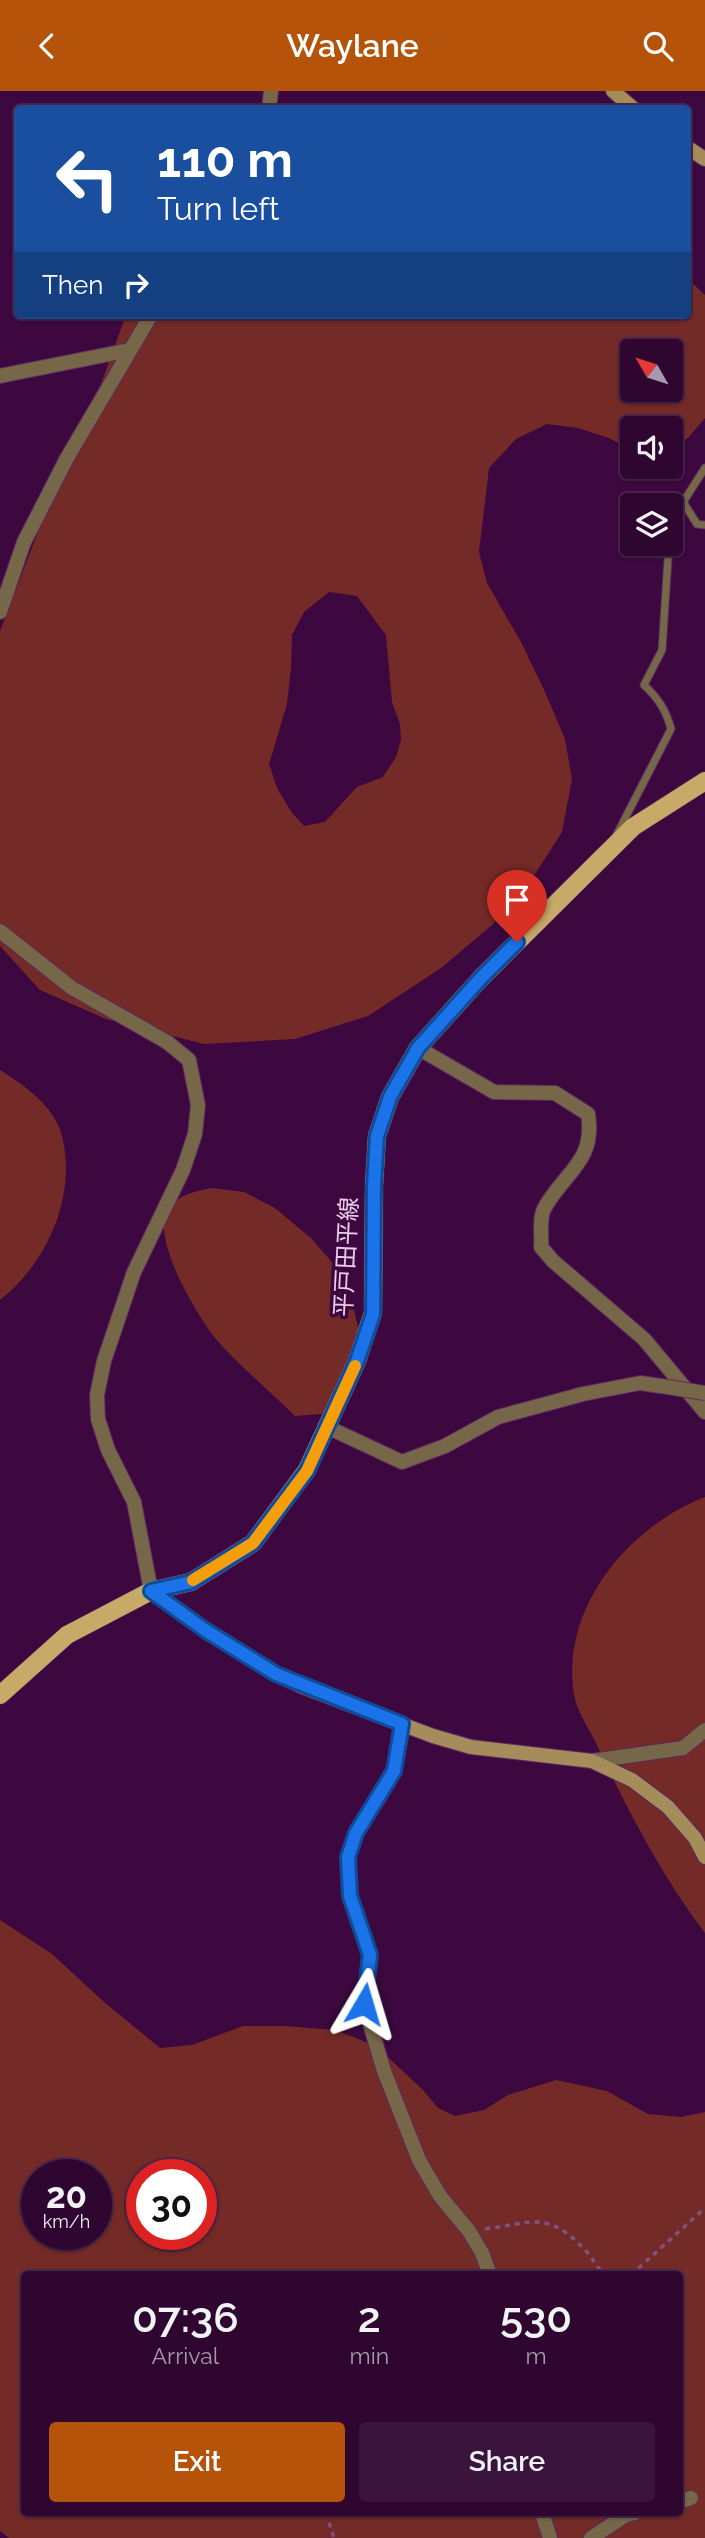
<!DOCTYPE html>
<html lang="en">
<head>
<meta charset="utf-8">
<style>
	body { margin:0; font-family:Raleway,"Noto Sans JP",sans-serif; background:#3a143c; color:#f1f3f6; height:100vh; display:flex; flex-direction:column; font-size:26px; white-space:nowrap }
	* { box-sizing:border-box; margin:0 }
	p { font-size:23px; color:#a799ab }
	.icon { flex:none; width:38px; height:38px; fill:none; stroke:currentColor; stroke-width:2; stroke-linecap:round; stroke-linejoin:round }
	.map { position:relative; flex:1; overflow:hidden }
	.details { position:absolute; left:21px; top:2180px; width:662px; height:245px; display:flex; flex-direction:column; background:#2e0630; border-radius:7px; box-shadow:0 2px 5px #0004,0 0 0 2px #49274c }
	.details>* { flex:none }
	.hud { position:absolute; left:14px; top:14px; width:677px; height:214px; border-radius:7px; box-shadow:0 2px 5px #0004,0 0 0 2px #49274c; background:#1a4fa0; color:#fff; overflow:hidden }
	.needle { width:46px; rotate:309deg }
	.fabs { position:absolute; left:620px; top:248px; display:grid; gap:14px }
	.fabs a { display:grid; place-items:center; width:63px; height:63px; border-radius:7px; background:#2e0630; box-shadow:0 2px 5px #0004,0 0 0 2px #49274c; font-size:35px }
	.speed { position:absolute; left:21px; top:2068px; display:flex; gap:14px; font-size:35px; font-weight:700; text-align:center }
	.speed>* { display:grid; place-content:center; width:91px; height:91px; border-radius:50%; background:#2e0630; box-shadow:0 2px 5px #0004,0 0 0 2px #49274c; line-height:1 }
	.speed small { font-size:18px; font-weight:400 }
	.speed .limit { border:10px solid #d22; background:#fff; color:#111 }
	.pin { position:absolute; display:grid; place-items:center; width:60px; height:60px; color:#fff; margin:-72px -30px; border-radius:50% 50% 50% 0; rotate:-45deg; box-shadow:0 0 7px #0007 }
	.pin .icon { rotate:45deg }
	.me { position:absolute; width:77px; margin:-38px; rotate:7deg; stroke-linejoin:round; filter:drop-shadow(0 0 5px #0008) }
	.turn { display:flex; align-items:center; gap:24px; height:147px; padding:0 28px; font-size:32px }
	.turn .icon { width:91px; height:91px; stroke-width:2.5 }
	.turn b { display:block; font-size:49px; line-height:60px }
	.then { display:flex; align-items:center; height:66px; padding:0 28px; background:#0003; gap:14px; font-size:26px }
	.eta { display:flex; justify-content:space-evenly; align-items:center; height:119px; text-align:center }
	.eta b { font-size:42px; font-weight:600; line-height:49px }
	.primary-button { display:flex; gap:14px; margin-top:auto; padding:14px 28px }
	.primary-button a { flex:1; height:80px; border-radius:7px; background:#b45309; color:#fff; font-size:28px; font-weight:600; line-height:80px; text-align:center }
	.primary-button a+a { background:#3a143c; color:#f1f3f6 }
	header { display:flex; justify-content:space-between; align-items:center; height:91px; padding:0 28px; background:#b45309; color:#fff; font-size:32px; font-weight:600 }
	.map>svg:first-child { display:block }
	.green { fill:#742a27; fill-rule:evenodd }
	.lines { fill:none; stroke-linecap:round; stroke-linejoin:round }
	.lane-casing { stroke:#5c2b5f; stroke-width:9 }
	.street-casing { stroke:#5c2b5f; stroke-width:16 }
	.secondary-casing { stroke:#5c2b5f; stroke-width:16 }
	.primary-casing { stroke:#5c2b5f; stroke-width:19 }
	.path { stroke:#7f5281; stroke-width:3.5; stroke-dasharray:5 5; stroke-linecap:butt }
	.lane { stroke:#766749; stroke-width:7 }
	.street { stroke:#766749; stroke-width:14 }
	.secondary { stroke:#a48d5b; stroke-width:14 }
	.primary { stroke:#c8aa68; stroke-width:18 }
	.street-bridge-casing { stroke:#5c2b5f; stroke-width:16; stroke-linecap:butt }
	.street-bridge { stroke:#766749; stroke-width:14 }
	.route-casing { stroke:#114b97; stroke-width:18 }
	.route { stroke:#1a73e8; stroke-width:12 }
	.slow { stroke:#f59e0b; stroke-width:12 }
	.labels { text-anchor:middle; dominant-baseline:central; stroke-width:7; stroke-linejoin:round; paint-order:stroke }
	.street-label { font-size:24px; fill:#ebcceb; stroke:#3d0840 }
</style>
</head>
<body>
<header><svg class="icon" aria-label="back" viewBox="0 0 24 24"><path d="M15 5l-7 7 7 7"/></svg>Waylane<svg class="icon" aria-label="search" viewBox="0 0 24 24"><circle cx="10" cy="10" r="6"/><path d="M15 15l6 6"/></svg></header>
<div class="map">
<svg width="705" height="2447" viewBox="0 0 705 2447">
	<rect width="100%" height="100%" fill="#3d0840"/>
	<!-- green -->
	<g class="green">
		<path d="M688,188l17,16v123l-17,20 -18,11v-20h-38v21l-23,-12 -31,-10 -31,-4 -31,15 -27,29 -10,84 8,31 34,59 24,50 20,47 7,40 -10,53 -32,50 -38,43 -51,43 -73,48 -73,23 -91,5 -98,-25 -66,-29 -40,-44v-315l56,-146 40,-87 30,-83h562zM632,261h38v38h-38zM329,501l28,4 29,39 6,67 8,22 1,16 -5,17 -13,20 -26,10 -32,35 -21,4 -12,-13 -15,-25 -8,-24 18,-60 4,-36 1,-33 12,-23z"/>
		<path d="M0,979c23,14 56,38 62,66 15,61 -15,127 -62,164z"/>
		<path d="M212,1097l32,4 31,16 37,31 24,28 18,43 9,39 -30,64 -38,3c-25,-25 -57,-51 -80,-78 -18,-23 -67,-103 -46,-131 10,-12 29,-17 43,-19z"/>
		<path d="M705,1406v436c-44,-58 -78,-124 -109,-190 -7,-14 -19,-32 -22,-48 -14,-87 54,-168 131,-198z"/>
		<path d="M0,1829l52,34 51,47 57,47 32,-3 51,-19h42l50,4 41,16 47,44 15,18 17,8 29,-6 24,-15 48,-15 51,11 41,23 33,3 24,-5v426h-696l-9,-7zM37,2084h59v60h-59zM142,2084h59v60h-59zM24,2184h655v238h-655z"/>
	</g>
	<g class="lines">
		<defs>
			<g id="lane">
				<polyline points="683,411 697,433 705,434"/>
				<polyline points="670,438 671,430 705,377"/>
				<path d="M617,743l54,-105c-5,-19 -13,-31 -27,-44l18,-35 7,-106"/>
			</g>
			<g id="street">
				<polyline points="269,18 271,0"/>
				<polyline points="0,285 130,259"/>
				<polyline points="0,521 24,451 67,367 151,224"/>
				<polyline points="0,840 72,897 167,951 189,969 198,1014 195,1043 183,1079 134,1181 104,1270 97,1304 98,1328 108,1359 134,1411 151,1500"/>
				<path d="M418,957l76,44 61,1 33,21c8,48 -25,59 -44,95 -5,10 -2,27 -3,38l12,14 91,78 61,73"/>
				<polyline points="325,1335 402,1371 445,1355 498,1326 583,1303 640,1292 668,1296"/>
				<polyline points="402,1633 394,1680 356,1742 348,1766 350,1805 370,1865 364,1913 384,1980 419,2069 440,2105 469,2140 482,2162 490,2184"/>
				<polyline points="592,1670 683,1657 705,1639"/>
				<polyline points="679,2411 691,2407"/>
				<polyline points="542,2422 550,2447"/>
				<polyline points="591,2447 626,2424 635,2422"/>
			</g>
			<g id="secondary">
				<polyline points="613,0 634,18"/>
				<polyline points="688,57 705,68"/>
				<polyline points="151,1500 205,1539 276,1583 303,1596 433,1645 471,1656 592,1670 632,1689 668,1716 695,1747 705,1766"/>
			</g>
			<polyline id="primary" points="0,1604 67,1544 151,1500 191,1491 253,1452 307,1379 357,1270 373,1222 374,1094 377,1045 390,1006 418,957 481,887 633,736 705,690"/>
		</defs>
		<!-- lane casing -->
		<use href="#lane" class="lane-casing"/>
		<!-- street casing -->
		<use href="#street" class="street-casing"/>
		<!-- secondary casing -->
		<use href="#secondary" class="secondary-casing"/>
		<!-- primary casing -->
		<use href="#primary" class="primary-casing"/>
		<!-- path -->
		<g class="path">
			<path d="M485,2138c47,-6 63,-19 100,21 8,8 12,19 21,25"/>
			<polyline points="631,2184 705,2117"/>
			<polyline points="326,2422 334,2447"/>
		</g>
		<!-- lane -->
		<use href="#lane" class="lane"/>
		<!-- street -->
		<use href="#street" class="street"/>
		<!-- secondary -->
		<use href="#secondary" class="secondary"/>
		<!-- primary -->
		<use href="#primary" class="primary"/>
		<defs>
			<polyline id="street-bridge" points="668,1296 705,1302"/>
		</defs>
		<!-- street-bridge casing -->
		<use href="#street-bridge" class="street-bridge-casing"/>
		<!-- street-bridge -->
		<use href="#street-bridge" class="street-bridge"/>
	</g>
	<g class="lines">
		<defs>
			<polyline id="route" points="364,1913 370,1864 350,1805 348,1766 356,1742 394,1680 402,1633 276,1583 205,1539 151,1500 191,1491 253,1452 307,1380 357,1270 373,1223 374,1094 377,1045 390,1006 418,957 481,887 517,851"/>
		</defs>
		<!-- route casing -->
		<use href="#route" class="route-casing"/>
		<!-- route -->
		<use href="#route" class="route"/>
		<!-- slow -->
		<polyline class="slow" points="193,1489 253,1452 307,1380 355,1275"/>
	</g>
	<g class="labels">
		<!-- street labels -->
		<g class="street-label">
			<text transform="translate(346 1166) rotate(-87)">平戸田平線</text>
		</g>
	</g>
</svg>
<div class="fabs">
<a><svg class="needle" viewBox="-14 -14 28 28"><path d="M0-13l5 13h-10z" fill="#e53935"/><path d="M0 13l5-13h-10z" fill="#a799ab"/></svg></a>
<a><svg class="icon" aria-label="sound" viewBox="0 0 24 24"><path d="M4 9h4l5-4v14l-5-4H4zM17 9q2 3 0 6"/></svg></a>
<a><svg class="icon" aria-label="layers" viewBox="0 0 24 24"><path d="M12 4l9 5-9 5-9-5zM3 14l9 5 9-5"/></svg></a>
</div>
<div class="speed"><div>20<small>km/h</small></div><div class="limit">30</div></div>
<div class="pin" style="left:517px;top:851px;background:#d93025"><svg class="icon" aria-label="arrive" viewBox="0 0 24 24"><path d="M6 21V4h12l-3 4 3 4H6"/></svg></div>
<svg class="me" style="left:364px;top:1913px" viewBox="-20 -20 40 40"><path d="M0-17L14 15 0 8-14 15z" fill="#1a73e8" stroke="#fff" stroke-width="4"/></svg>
<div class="hud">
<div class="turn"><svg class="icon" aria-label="left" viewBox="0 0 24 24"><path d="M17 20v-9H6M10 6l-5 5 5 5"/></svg><div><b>110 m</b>Turn left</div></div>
<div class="then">Then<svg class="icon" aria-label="right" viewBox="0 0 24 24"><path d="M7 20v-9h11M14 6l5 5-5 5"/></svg></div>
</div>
<section class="details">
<div class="eta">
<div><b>07:36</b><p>Arrival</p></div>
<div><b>2</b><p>min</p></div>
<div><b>530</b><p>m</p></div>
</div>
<div class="primary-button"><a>Exit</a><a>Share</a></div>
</section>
</div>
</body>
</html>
